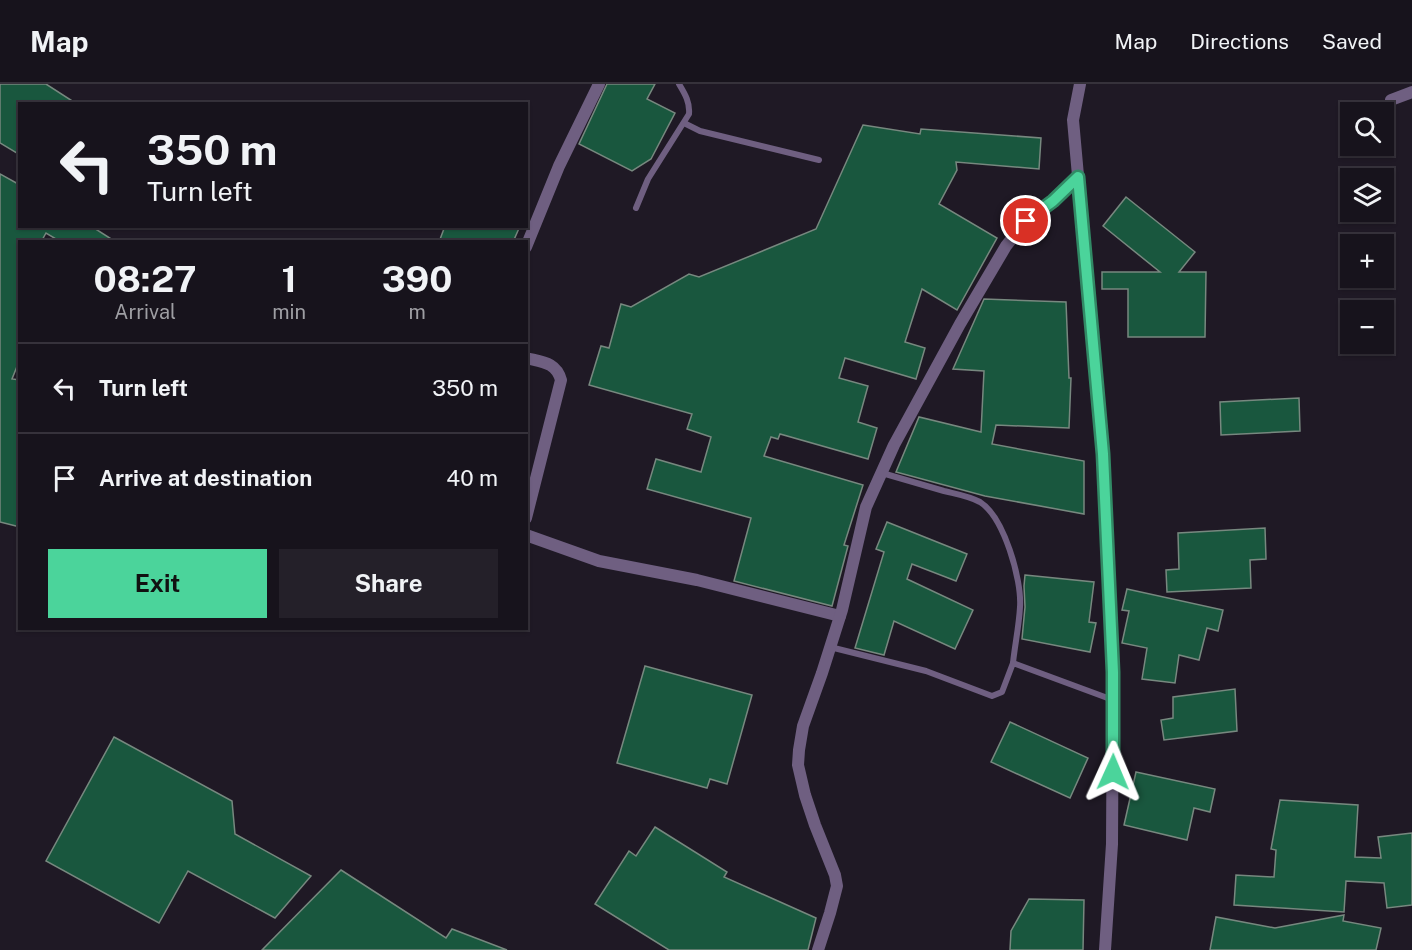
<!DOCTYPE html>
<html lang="en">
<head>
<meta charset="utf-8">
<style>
	body { margin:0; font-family:"Public Sans",sans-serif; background:#242029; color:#f1f3f6; height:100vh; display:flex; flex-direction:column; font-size:22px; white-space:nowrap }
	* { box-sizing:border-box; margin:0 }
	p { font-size:20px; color:#9e9ea3 }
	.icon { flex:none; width:33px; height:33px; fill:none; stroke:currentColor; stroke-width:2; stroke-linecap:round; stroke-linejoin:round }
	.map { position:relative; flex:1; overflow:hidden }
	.sheet { position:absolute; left:18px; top:156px; width:510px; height:390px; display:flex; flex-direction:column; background:#17131c; border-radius:0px; box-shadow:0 2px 4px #0004,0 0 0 2px #36323b }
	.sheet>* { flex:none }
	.guide { position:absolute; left:18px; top:18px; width:510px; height:126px; border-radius:0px; box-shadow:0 2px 4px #0004,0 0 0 2px #36323b; background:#17131c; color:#f1f3f6; overflow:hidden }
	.controls { position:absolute; left:1340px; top:18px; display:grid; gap:12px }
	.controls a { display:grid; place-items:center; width:54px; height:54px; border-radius:0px; background:#17131c; box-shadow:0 2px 4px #0004,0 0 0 2px #36323b; font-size:30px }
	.pin { position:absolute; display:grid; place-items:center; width:51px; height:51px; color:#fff; margin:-26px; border:3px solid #fff; border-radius:50%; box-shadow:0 2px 6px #0007 }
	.me { position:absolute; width:66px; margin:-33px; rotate:1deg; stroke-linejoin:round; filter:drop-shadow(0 0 4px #0008) }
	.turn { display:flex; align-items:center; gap:21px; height:126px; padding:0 30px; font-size:27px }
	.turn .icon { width:78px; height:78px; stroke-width:2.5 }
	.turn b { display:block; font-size:42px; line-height:51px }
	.eta { display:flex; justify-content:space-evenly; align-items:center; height:102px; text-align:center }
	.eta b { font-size:36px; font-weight:700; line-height:42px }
	.button { display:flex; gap:12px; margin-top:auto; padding:12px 30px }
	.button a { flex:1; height:69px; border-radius:0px; background:#4bd49b; color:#111; font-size:24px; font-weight:700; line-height:69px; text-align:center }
	.button a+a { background:#242029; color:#f1f3f6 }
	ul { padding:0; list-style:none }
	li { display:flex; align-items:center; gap:18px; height:90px; padding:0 30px; border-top:2px solid #36323b }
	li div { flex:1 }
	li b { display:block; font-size:22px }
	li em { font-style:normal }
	header { display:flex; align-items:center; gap:36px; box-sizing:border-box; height:84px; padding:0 30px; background:#17131c; border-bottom:2px solid #36323b }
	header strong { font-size:28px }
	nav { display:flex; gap:33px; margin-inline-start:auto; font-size:21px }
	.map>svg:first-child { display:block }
	.building { fill:#19573e; stroke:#77887f; stroke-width:1.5 }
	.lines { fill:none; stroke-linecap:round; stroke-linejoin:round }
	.service { stroke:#6f5f81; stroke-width:6 }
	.minor { stroke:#6f5f81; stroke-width:12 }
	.route-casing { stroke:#318a65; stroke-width:15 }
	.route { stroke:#4bd49b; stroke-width:10 }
</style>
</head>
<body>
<header>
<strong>Map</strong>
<nav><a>Map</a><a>Directions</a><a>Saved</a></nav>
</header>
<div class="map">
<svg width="1412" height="866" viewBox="0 0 1412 866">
	<rect width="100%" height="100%" fill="#1f1925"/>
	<!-- building -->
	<g class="building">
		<polygon points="0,0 46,0 77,20 20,20 20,71 0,59"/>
		<polygon points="607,0 655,0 647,15 675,29 651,75 632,87 579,60"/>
		<polygon points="863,41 920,50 921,45 1041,54 1039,85 956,78 957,86 939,120 997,154 957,226 922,205 905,258 925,264 916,295 845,274 839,294 868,302 858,338 877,344 868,375 780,350 778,355 771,353 764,372 863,401 844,461 848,462 832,522 734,497 751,434 647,405 656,375 701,388 711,353 687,345 692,330 589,301 601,262 609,264 621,220 631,223 689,190 699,193 816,145"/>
		<polygon points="0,90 20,101 20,142 91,142 116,158 61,158 46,149 41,158 20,158 20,275 12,295 20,296 20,443 0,438"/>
		<polygon points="1126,113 1195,168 1179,188 1206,188 1205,253 1128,253 1128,205 1102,205 1102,188 1160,188 1103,142"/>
		<polygon points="445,142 520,142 513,158 439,158"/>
		<polygon points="984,215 1066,218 1069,294 1071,294 1069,344 996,341 992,360 1084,377 1084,430 985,412 896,388 919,333 981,348 984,287 953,285"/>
		<polygon points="1299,314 1300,347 1221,351 1220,318"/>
		<polygon points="887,438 967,470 956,497 912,480 907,495 973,526 955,565 894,537 884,571 855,564 884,468 876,465"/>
		<polygon points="1265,444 1266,475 1250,476 1251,504 1167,508 1166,486 1179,485 1178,449"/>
		<polygon points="1025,491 1094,498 1089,538 1096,539 1090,568 1022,555 1025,523 1024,502"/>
		<polygon points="1127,505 1223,526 1218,547 1207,544 1199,576 1179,571 1175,599 1142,595 1147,564 1122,559 1129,527 1122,526"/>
		<polygon points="645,582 752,611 727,700 710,695 707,704 617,679"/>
		<polygon points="1235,605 1237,647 1164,656 1161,636 1173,634 1173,613"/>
		<polygon points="1010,638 1088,674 1070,714 991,678"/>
		<polygon points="114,653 232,717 235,750 311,792 275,834 188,787 159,839 46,777"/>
		<polygon points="1136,688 1215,705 1210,728 1194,724 1187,756 1124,741"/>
		<polygon points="1280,716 1358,721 1355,773 1381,774 1378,753 1412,749 1412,821 1387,824 1384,799 1346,797 1344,828 1234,821 1236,791 1274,793 1276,766 1271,765"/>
		<polygon points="655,743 727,788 724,793 816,834 808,866 669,866 595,820 629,767 636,772"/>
		<polygon points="341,786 446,854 452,845 507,866 262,866"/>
		<polygon points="1029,815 1084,816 1083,866 1010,866 1011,847"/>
		<polygon points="1344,831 1343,837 1381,844 1376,866 1210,866 1216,833 1275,844"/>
	</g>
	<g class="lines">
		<!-- service -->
		<g class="service">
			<polyline points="684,39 700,47 819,76"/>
			<path d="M636,124l12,-29 41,-65c1,-12 -4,-20 -10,-30"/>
			<path d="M882,389c21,6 42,12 62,18 12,3 25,5 36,11 24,15 42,78 40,105 -1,19 -5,37 -7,56"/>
			<polyline points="830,563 926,587 992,612 1002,608 1013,579 1113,616"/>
		</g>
		<!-- minor -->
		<g class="minor">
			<polyline points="1080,0 1073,36 1103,370 1113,588 1112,760 1105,866"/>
			<polyline points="1391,16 1412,8"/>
			<polyline points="526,163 559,82 599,0"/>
			<path d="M526,274c16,4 30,4 35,22l-35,138"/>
			<polyline points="526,451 599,477 697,496 840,532"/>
			<polyline points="818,866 830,829 837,802 835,791 815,741 805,711 798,681 799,666 803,642 822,589 842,526 866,423 894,361 960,240 1006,162 1026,137 1053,117 1078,93"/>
		</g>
	</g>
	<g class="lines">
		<defs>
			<polyline id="route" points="1026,137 1053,117 1078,93 1103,370 1113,588 1113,688"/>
		</defs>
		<!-- route casing -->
		<use href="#route" class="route-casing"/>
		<!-- route -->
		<use href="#route" class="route"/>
	</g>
</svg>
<div class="controls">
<a><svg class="icon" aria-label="search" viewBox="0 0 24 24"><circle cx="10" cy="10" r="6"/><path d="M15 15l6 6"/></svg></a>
<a><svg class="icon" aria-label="layers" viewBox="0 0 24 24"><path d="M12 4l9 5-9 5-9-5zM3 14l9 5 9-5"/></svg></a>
<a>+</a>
<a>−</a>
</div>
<div class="pin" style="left:1026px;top:137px;background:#d93025"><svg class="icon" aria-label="arrive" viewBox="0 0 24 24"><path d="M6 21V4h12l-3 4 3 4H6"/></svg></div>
<svg class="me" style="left:1113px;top:688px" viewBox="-20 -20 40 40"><path d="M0-17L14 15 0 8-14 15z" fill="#4bd49b" stroke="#fff" stroke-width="4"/></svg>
<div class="guide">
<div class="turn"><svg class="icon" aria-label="left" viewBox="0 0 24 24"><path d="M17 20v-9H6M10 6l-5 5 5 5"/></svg><div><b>350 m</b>Turn left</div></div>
</div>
<section class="sheet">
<div class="eta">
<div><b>08:27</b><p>Arrival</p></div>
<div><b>1</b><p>min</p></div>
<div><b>390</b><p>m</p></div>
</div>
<ul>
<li><svg class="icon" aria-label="left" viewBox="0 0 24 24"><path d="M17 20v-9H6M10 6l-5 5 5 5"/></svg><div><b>Turn left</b></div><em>350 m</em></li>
<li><svg class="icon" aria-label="arrive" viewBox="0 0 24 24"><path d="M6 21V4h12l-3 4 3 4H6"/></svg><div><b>Arrive at destination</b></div><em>40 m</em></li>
</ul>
<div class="button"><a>Exit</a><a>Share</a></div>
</section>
</div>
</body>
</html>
